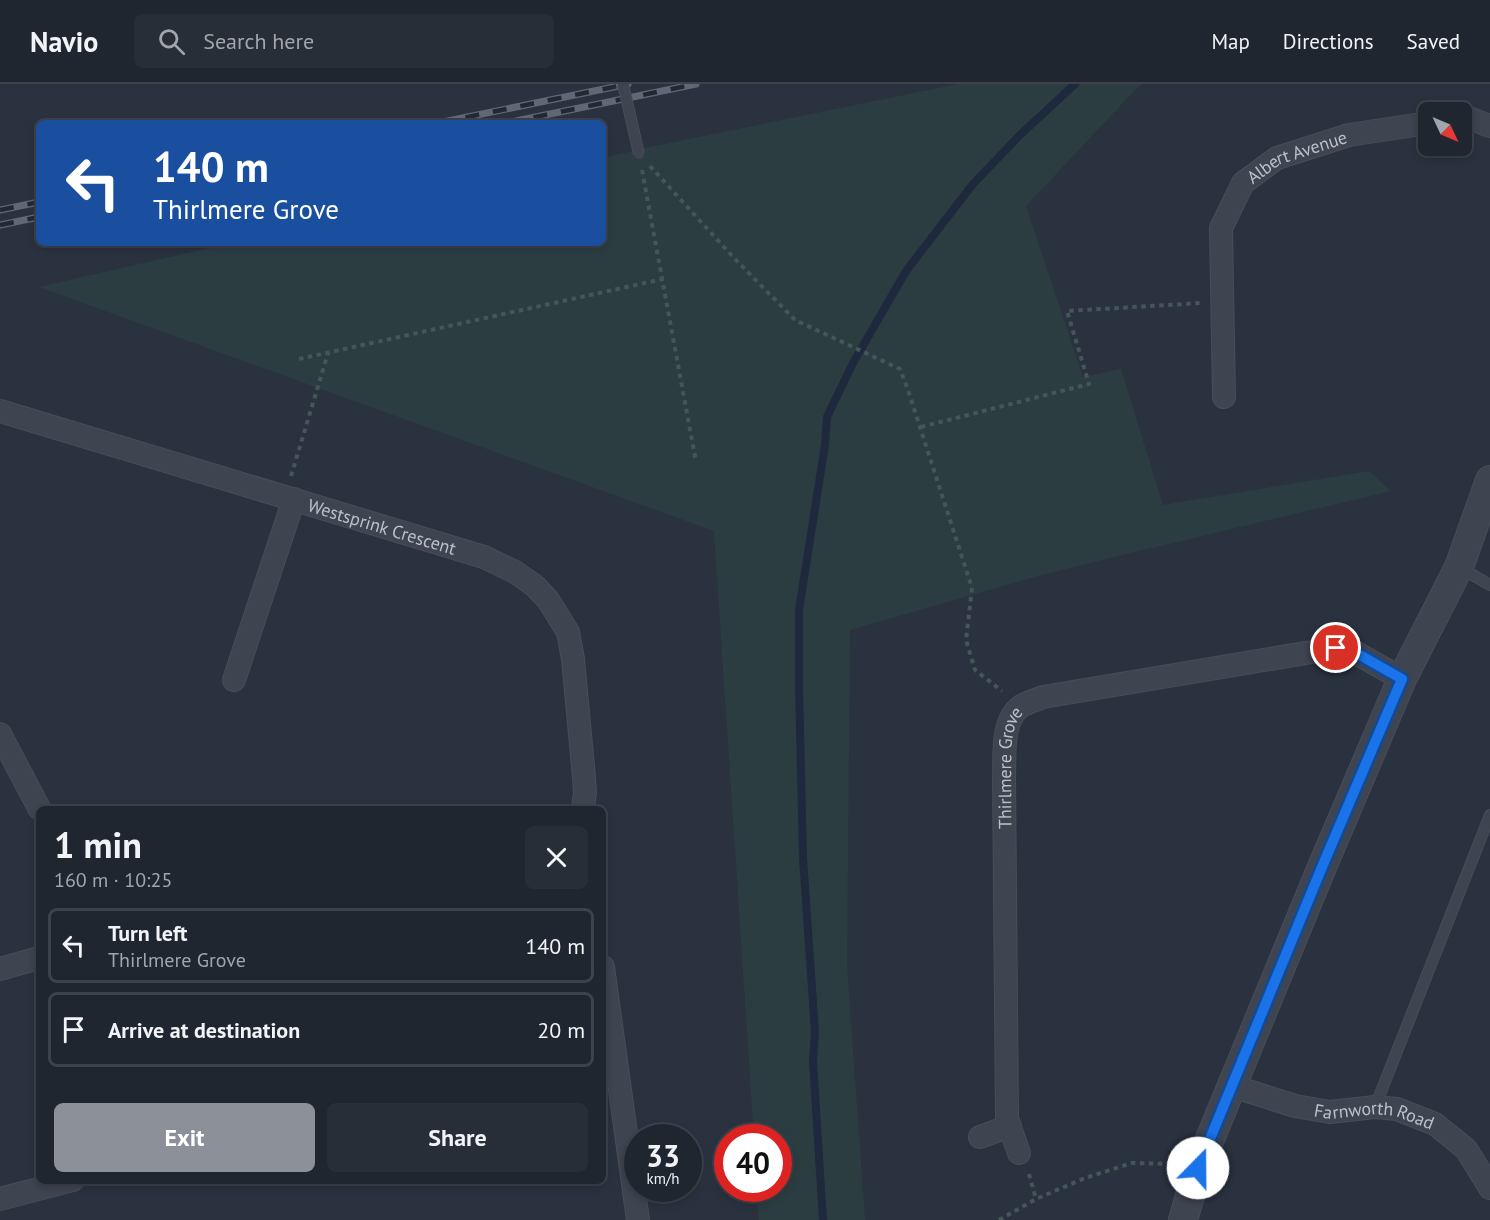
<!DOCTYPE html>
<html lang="en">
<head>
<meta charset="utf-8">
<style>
	body { margin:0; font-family:"PT Sans",sans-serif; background:#282e38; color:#f1f3f6; height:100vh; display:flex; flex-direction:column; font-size:22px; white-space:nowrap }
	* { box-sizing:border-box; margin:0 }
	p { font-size:20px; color:#a2a5ab }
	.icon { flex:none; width:33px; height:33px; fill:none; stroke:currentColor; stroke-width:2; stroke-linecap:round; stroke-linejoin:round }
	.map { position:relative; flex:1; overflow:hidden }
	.panel { position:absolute; left:36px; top:722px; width:570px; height:378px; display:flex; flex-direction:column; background:#202630; border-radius:9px; box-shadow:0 3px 9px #0003,0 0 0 2px #3d434c }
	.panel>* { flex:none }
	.top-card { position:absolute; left:36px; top:36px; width:570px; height:126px; border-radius:9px; box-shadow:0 3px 9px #0003,0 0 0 2px #3d434c; background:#1a4fa0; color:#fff; overflow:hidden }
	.needle { width:39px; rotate:134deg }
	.buttons { position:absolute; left:1418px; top:18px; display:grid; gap:12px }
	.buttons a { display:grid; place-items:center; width:54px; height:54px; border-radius:9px; background:#202630; box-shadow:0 3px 9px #0003,0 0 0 2px #3d434c; font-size:30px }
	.speed { position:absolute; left:624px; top:1040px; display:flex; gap:12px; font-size:30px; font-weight:700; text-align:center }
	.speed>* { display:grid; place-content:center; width:78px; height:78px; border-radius:50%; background:#202630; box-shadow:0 3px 9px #0003,0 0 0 2px #3d434c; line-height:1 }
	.speed small { font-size:15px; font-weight:400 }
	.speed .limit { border:9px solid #d22; background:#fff; color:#111 }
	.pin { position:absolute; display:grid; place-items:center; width:51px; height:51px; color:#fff; margin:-26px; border:3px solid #fff; border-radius:50%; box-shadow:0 2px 6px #0007 }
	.me { position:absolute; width:66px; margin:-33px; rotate:22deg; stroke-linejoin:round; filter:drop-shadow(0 0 4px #0008) }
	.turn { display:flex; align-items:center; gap:21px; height:126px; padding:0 18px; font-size:27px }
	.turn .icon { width:78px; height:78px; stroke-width:2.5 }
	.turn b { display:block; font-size:42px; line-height:51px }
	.round { display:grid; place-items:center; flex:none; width:63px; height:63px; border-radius:9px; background:#282e38 }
	.overview { display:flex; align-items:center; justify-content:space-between; height:102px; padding:0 18px }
	h1 { font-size:36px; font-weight:600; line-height:45px }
	.cta { display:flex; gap:12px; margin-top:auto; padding:12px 18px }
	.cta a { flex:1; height:69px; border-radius:9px; background:#8c9099; color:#fff; font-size:24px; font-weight:600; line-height:69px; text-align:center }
	.cta a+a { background:#282e38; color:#f1f3f6 }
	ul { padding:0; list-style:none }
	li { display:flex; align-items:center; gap:18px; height:75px; margin:0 12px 9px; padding:0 6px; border:3px solid #3d434c; border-radius:9px }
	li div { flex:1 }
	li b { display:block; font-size:22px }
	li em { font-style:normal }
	header { display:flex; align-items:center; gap:36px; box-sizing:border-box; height:84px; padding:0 30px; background:#202630; border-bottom:2px solid #3d434c }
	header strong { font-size:28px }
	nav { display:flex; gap:33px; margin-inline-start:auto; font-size:21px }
	.search { width:420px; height:54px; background:#282e38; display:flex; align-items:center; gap:15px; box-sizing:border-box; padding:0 21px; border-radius:9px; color:#a2a5ab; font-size:22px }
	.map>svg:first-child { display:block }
	.green { fill:#2c3d41 }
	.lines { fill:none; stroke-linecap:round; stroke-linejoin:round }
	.stream { stroke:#1e293d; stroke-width:8 }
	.service-casing { stroke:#484d59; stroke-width:12 }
	.minor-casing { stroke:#484d59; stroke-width:24 }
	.tertiary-casing { stroke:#484d59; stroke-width:30 }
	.path { stroke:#455659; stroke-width:4; stroke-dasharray:4.5 4.5; stroke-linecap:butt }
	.service { stroke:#3e4450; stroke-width:10 }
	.minor { stroke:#3e4450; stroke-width:22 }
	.tertiary { stroke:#3e4450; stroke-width:28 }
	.rail-casing { stroke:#606876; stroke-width:7 }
	.rail { stroke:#222935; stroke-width:4.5; stroke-dasharray:14; stroke-linecap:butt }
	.service-bridge-casing { stroke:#484d59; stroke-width:12; stroke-linecap:butt }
	.service-bridge { stroke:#3e4450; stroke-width:10 }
	.route-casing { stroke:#114b97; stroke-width:15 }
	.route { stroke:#1a73e8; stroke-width:10 }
	.labels { text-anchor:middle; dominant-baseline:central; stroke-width:6; stroke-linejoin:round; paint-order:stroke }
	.street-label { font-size:18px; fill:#bbc0ca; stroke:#222935 }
</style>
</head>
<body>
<header>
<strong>Navio</strong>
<div class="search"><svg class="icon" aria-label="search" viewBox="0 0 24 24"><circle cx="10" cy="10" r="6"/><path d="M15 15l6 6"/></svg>Search here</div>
<nav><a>Map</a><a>Directions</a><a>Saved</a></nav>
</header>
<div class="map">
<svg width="1490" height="1136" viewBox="0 0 1490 1136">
	<rect width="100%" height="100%" fill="#2a3240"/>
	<!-- green -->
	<polygon class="green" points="958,0 1143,0 1136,5 1026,122 1083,293 1121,285 1163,421 1369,387 1391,407 1139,467 1038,492 850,546 847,883 865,1136 759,1136 757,1104 778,1104 778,1053 754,1053 714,447 39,203 231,159 603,159 603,74 650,63"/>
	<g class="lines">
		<!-- stream -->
		<polyline class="stream" points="823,1136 813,978 815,948 803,774 799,602 799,526 825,361 827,333 853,279 906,187 973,100 1021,50 1075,0"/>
		<defs>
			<g id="service">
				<polyline points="1459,483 1490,501"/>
				<polyline points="1375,1023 1490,731"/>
			</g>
			<g id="minor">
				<polyline points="1461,34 1466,33 1490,42"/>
				<path id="s1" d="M1224,313l-3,-169 22,-45 34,-25 72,-23 79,-12"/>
				<path id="s2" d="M0,327l484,146 31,15 20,14 13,14 20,32 5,27 11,118 1,16 -2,15"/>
				<polyline points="234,596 294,415"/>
				<polyline points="0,650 39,724"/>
				<polyline points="603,883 638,1136"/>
				<polyline points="0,885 39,874"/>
				<path id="s3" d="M1232,1002l63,20 35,6 45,-5 22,2 38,15 31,25 24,39"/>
				<polyline points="980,1053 1010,1042"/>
				<path id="s4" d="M1019,1069l-12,-34 -3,-342c1,-22 -3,-55 16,-70 6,-4 16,-7 23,-10l293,-49 15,2 51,29"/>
				<polyline points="0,1115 73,1096"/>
			</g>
			<polyline id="tertiary" points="1183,1136 1198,1084 1322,783 1402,595 1459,483 1490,396"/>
		</defs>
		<!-- service casing -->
		<use href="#service" class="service-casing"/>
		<!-- minor casing -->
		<use href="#minor" class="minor-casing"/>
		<!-- tertiary casing -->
		<use href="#tertiary" class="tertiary-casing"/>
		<!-- path -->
		<g class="path">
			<polyline points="650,82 734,174 795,236 900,285 907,303 972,504 966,556 975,586 1002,607"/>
			<polyline points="642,86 696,378"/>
			<polyline points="299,275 663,195"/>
			<polyline points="921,343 1089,300 1067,227 1201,219"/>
			<polyline points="291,392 328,269"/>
			<polyline points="1029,1090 1036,1115"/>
			<polyline points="999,1136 1036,1115 1085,1094 1132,1079 1172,1080"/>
		</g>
		<!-- service -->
		<use href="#service" class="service"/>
		<!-- minor -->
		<use href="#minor" class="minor"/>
		<!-- tertiary -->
		<use href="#tertiary" class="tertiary"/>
		<defs>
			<g id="rail">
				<polyline points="438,39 628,0"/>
				<polyline points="506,39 696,0"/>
				<polyline points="0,126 39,118"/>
				<polyline points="0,141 39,133"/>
			</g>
		</defs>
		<!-- rail casing -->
		<use href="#rail" class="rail-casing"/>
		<!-- rail -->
		<use href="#rail" class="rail"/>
		<defs>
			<polyline id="service-bridge" points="623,0 639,70"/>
		</defs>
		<!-- service-bridge casing -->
		<use href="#service-bridge" class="service-bridge-casing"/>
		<!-- service-bridge -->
		<use href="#service-bridge" class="service-bridge"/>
	</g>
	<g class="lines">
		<defs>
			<polyline id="route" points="1198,1084 1322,783 1402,595 1351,566 1336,564"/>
		</defs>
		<!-- route casing -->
		<use href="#route" class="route-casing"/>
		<!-- route -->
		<use href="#route" class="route"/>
	</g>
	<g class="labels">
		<!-- street labels -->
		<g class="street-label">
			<text stroke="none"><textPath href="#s1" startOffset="280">Albert Avenue</textPath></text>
			<text stroke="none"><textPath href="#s2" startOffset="399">Westsprink Crescent</textPath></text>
			<text stroke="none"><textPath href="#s4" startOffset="388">Thirlmere Grove</textPath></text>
			<text stroke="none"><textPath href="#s3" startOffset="147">Farnworth Road</textPath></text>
		</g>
	</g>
</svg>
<div class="buttons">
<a><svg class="needle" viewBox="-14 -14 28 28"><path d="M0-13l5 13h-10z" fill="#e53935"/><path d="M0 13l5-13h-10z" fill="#a2a5ab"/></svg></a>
</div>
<div class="speed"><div>33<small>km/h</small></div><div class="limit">40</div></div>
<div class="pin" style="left:1336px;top:564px;background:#d93025"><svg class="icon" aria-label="arrive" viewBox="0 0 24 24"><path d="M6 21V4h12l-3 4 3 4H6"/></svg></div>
<svg class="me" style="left:1198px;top:1084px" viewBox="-20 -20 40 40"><circle r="19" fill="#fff"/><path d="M0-13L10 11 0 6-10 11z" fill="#1a73e8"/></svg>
<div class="top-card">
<div class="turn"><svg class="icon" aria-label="left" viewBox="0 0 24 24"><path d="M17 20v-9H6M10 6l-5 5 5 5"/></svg><div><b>140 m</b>Thirlmere Grove</div></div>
</div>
<section class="panel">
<div class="overview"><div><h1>1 min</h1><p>160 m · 10:25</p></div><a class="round"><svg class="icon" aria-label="close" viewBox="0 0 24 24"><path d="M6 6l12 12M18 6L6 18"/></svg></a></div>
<ul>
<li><svg class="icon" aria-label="left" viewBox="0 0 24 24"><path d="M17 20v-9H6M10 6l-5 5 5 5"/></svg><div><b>Turn left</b><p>Thirlmere Grove</p></div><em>140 m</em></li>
<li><svg class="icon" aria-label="arrive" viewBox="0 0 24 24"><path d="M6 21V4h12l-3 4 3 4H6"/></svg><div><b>Arrive at destination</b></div><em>20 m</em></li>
</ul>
<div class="cta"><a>Exit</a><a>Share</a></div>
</section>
</div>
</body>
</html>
